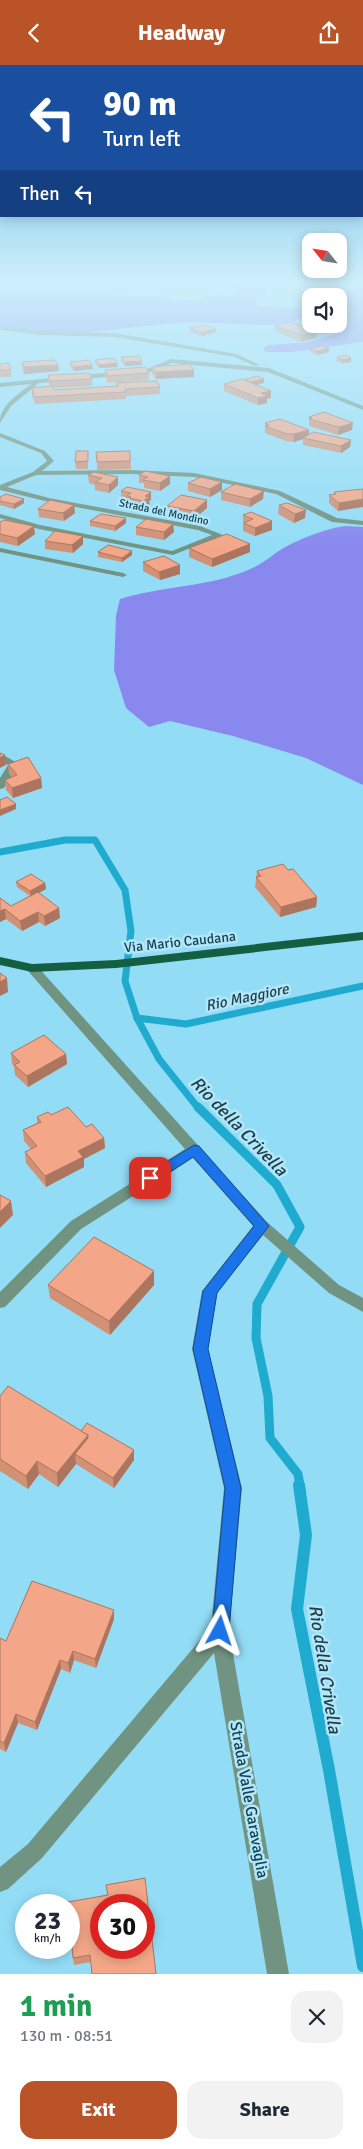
<!DOCTYPE html>
<html lang="en">
<head>
<meta charset="utf-8">
<style>
	body { margin:0; font-family:Signika,sans-serif; background:#f2f2f3; color:#1f2937; height:100vh; display:flex; flex-direction:column; font-size:19px; white-space:nowrap }
	* { box-sizing:border-box; margin:0 }
	p { font-size:16px; color:#747a83 }
	.icon { flex:none; width:28px; height:28px; fill:none; stroke:currentColor; stroke-width:2; stroke-linecap:round; stroke-linejoin:round }
	.map { position:relative; height:1909px; overflow:hidden }
	.panel { display:flex; flex-direction:column; background:#fff; flex:1 }
	.panel>* { flex:none }
	.hud { position:absolute; left:0px; top:0px; width:364px; height:152px; box-shadow:0 2px 12px #0003; background:#1a4fa0; color:#fff; overflow:hidden }
	.needle { width:32px; rotate:300deg }
	.controls { position:absolute; left:302px; top:168px; display:grid; gap:10px }
	.controls a { display:grid; place-items:center; width:45px; height:45px; border-radius:10px; background:#fff; box-shadow:0 2px 12px #0003; font-size:25px }
	.speed { position:absolute; left:15px; top:1829px; display:flex; gap:10px; font-size:25px; font-weight:700; text-align:center }
	.speed>* { display:grid; place-content:center; width:65px; height:65px; border-radius:50%; background:#fff; box-shadow:0 2px 12px #0003; line-height:1 }
	.speed small { font-size:12px; font-weight:400 }
	.speed .limit { border:8px solid #d22; background:#fff; color:#111 }
	.pin { position:absolute; display:grid; place-items:center; width:42px; height:42px; color:#fff; margin:-21px; border-radius:10px; box-shadow:0 2px 8px #0006 }
	.me { position:absolute; width:55px; margin:-28px; rotate:5deg; stroke-linejoin:round; filter:drop-shadow(0 0 4px #0008) }
	.turn { display:flex; align-items:center; gap:18px; height:105px; padding:0 20px; font-size:22px }
	.turn .icon { width:65px; height:65px; stroke-width:2.5 }
	.turn b { display:block; font-size:35px; line-height:42px }
	.then { display:flex; align-items:center; height:48px; padding:0 20px; background:#0003; gap:10px; font-size:19px }
	.round { display:grid; place-items:center; flex:none; width:52px; height:52px; border-radius:15px; background:#f2f2f3 }
	.overview { display:flex; align-items:center; justify-content:space-between; height:85px; padding:0 20px }
	h1 { font-size:30px; font-weight:700; line-height:38px; color:#1e9e55 }
	.primary-button { display:flex; gap:10px; margin-top:auto; padding:10px 20px }
	.primary-button a { flex:1; height:58px; border-radius:15px; background:#ba5428; color:#fff; font-size:20px; font-weight:700; line-height:58px; text-align:center }
	.primary-button a+a { background:#f2f2f3; color:#1f2937 }
	header { display:flex; justify-content:space-between; align-items:center; height:65px; padding:0 20px; background:#ba5428; color:#fff; font-size:22px; font-weight:700 }
	.map>svg:first-child { display:block }
	.forest { fill:#8988ef }
	.lines { fill:none; stroke-linecap:round; stroke-linejoin:round }
	.stream-far2 { stroke:#1faacf; stroke-width:7 }
	.stream-far1 { stroke:#1faacf; stroke-width:9 }
	.stream { stroke:#1faacf; stroke-width:12 }
	.minor { fill:#719381; fill-rule:evenodd }
	.major { fill:#145f42; fill-rule:evenodd }
	.wall { fill:#d29075 }
	.shaded-wall { fill:#ab755f }
	.building { fill:#f4a788; stroke:#ab755f; fill-rule:evenodd }
	.route { fill:#1a73e8; stroke:#114b97 }
	.labels { text-anchor:middle; dominant-baseline:central; stroke-width:5; stroke-linejoin:round; paint-order:stroke }
	.far-street-label { font-size:11px; fill:#17404d; stroke:#b1e7fa }
	.street-label { font-size:14px; fill:#17404d; stroke:#b1e7fa }
	.water-label { font-size:15px; font-style:italic; fill:#223d46; stroke:#b1e7fa }
	.near-street-label { font-size:16px; fill:#17404d; stroke:#b1e7fa }
	.near-water-label { font-size:18px; font-style:italic; fill:#223d46; stroke:#b1e7fa }
</style>
</head>
<body>
<header><svg class="icon" aria-label="back" viewBox="0 0 24 24"><path d="M15 5l-7 7 7 7"/></svg>Headway<svg class="icon" aria-label="share" viewBox="0 0 24 24"><path d="M12 15V3M7 8l5-5 5 5M5 13v7h14v-7"/></svg></header>
<div class="map">
<svg width="363" height="1909" viewBox="0 0 363 1909">
	<rect width="100%" height="100%" fill="#93dcf6"/>
	<!-- forest -->
	<g class="forest">
		<path d="M255,216h11l-1,13 -9,7 1,5 35,3 19,-3v8c-9,3 -19,9 -29,10 -34,3 -69,-3 -103,-1 -57,3 -123,20 -179,2v-34l165,5 6,4 25,1 8,-5 25,-1 11,-4 -5,-4z"/>
		<polygon points="363,221 363,277 292,287 266,287 263,283 269,280 309,277 335,269 337,262 327,259 339,259 338,231"/>
		<path d="M346,461l17,1v258l-57,-27 -73,-22 -63,-15 -21,6 -23,-19 -12,-38 2,-54 4,-17c41,-13 89,-12 128,-29 16,-6 28,-19 43,-26 17,-8 37,-16 55,-18z"/>
	</g>
	<g class="lines">
		<!-- stream-far2 -->
		<g class="stream-far2">
			<polyline points="0,787 65,775 95,775 125,825 131,866 125,916 137,953 159,994 199,1044"/>
			<polyline points="137,953 186,959 363,921"/>
		</g>
		<!-- stream-far1 -->
		<polyline class="stream-far1" points="198,1042 277,1120 300,1162 257,1239 256,1273 268,1331 270,1373 298,1409 300,1421"/>
		<!-- stream -->
		<polyline class="stream" points="299,1420 306,1470 297,1544 329,1705 363,1901"/>
		<!-- minor -->
		<g class="minor">
			<polygon points="0,261 41,266 115,268 236,289 260,300 255,301 235,292 115,272 41,270 0,265"/>
			<path d="M171,294l98,9 94,38v4l-95,-38 -96,-9 -24,10 -109,10 -28,23 -11,17c0,-19 18,-28 31,-39l-31,3v-4l147,-14z"/>
			<polygon points="0,368 45,386 54,396 42,406 130,405 194,408 280,426 337,453 363,456 363,460 332,457 276,429 194,412 130,409 36,410 7,422 49,433 200,461 223,470 173,490 39,464 0,453 0,449 40,460 172,486 212,470 198,465 49,437 0,425 0,420 33,407 47,396 41,388 0,372"/>
			<polygon points="0,483 123,508 127,510 123,512 0,487"/>
			<polygon points="0,688 19,699 4,723 0,724 0,713 8,700 0,695"/>
			<polygon points="32,899 36,900 267,1157 339,1220 363,1233 363,1247 329,1228 263,1170 217,1228 208,1284 242,1423 229,1566 289,1909 267,1909 214,1588 42,1793 8,1824 0,1827 0,1802 28,1779 211,1562 224,1423 192,1284 202,1226 253,1161 193,1093 81,1164 5,1242 0,1243 0,1227 71,1156 185,1084 28,906 26,903 28,900"/>
		</g>
		<!-- major -->
		<polygon class="major" points="363,867 363,875 116,903 32,907 0,900 0,892 32,899 116,895"/>
	</g>
	<!-- wall -->
	<g class="wall">
		<polygon points="275,261 317,267 316,273 301,277 275,267"/>
		<polygon points="190,263 216,264 216,267 202,271 190,267"/>
		<polygon points="310,284 329,287 317,290 310,287"/>
		<polygon points="121,292 142,300 125,301 121,296"/>
		<polygon points="337,292 351,297 342,298 336,296"/>
		<polygon points="95,295 117,298 118,302 99,303 95,298"/>
		<polygon points="22,297 58,300 59,306 24,309 22,304"/>
		<polygon points="70,297 93,304 74,306 70,301"/>
		<polygon points="0,299 11,305 11,312 0,312"/>
		<polygon points="152,302 194,305 194,312 156,314 152,309"/>
		<polygon points="105,305 149,308 149,315 108,318 105,312"/>
		<polygon points="48,310 92,314 92,321 53,323 54,325 116,321 116,318 160,322 160,329 126,331 126,334 35,339 32,330 32,323 50,322 48,317"/>
		<polygon points="244,315 264,318 256,320 271,326 271,333 267,334 267,338 258,340 224,326 224,319"/>
		<polygon points="309,352 352,365 338,370 309,361"/>
		<polygon points="265,358 309,369 351,375 350,382 341,388 303,380 303,374 294,377 286,376 265,368"/>
		<polygon points="88,386 88,404 76,404 75,397"/>
		<polygon points="130,386 131,404 97,405 97,397"/>
		<polygon points="88,410 118,412 118,420 109,428 95,425 95,420 89,418"/>
		<polygon points="139,410 170,411 170,419 160,426 144,423 144,418 139,418"/>
		<polygon points="188,418 222,425 210,432 188,426"/>
		<polygon points="127,422 151,435 149,436 150,440 143,444 130,441 129,439 127,439 127,435 121,434 121,426"/>
		<polygon points="363,424 338,446 329,438 329,430 334,429 334,427"/>
		<polygon points="221,427 263,434 250,442 221,435"/>
		<polygon points="0,432 24,438 14,444 0,440"/>
		<polygon points="207,435 207,443 194,454 167,449 167,441"/>
		<polygon points="74,440 75,448 64,456 39,452 38,444"/>
		<polygon points="279,440 305,453 294,458 278,449"/>
		<polygon points="251,447 272,465 255,471 243,466 243,450"/>
		<polygon points="126,453 126,458 115,466 90,461 90,456"/>
		<polygon points="0,457 35,469 18,481 0,477"/>
		<polygon points="173,459 174,467 164,475 136,470 136,462"/>
		<polygon points="83,471 83,479 73,488 45,484 45,476"/>
		<polygon points="250,479 250,487 212,502 189,492 189,483"/>
		<polygon points="98,487 132,490 122,497 98,492"/>
		<polygon points="143,497 180,509 160,515 143,506"/>
		<polygon points="8,699 41,713 42,723 13,733 6,725 5,715 12,712 9,709"/>
		<polygon points="288,805 317,832 316,842 280,852 255,822 257,806"/>
		<polygon points="16,817 45,818 46,824 39,828 60,853 45,861 39,857 22,866 6,854 0,857 0,833 11,841 30,831 17,822"/>
		<polygon points="11,988 66,989 67,999 28,1022 15,1010 14,1001 12,999"/>
		<polygon points="51,1050 86,1062 104,1073 105,1083 84,1094 84,1102 46,1122 26,1098 25,1087 31,1084 24,1076 23,1065 37,1058 37,1052"/>
		<polygon points="48,1220 154,1220 110,1270 50,1233"/>
		<polygon points="0,1331 81,1366 134,1395 114,1423 76,1399 58,1422 39,1409 28,1424 0,1406"/>
		<polygon points="114,1545 114,1554 96,1603 74,1595 70,1608 61,1604 37,1665 18,1658 6,1687 0,1684 0,1573 6,1576"/>
		<polygon points="68,1837 156,1909 91,1897 74,1900 73,1893"/>
	</g>
	<!-- shaded-wall -->
	<g class="shaded-wall">
		<polygon points="216,264 216,267 202,271 202,267"/>
		<polygon points="317,267 316,273 301,277 301,270"/>
		<polygon points="329,283 329,287 317,290 317,286"/>
		<polygon points="351,293 351,297 342,298 342,295"/>
		<polygon points="142,296 142,300 125,301 125,297"/>
		<polygon points="117,298 118,302 99,303 99,300"/>
		<polygon points="58,300 59,306 24,309 24,302"/>
		<polygon points="92,300 93,304 74,306 74,302"/>
		<polygon points="194,305 194,312 156,314 156,307"/>
		<polygon points="264,314 264,318 248,322 248,318"/>
		<polygon points="271,326 271,333 267,334 267,338 258,340 258,333 261,328"/>
		<polygon points="353,358 352,365 338,370 339,362"/>
		<polygon points="309,365 309,372 303,373 303,374 294,377 294,369"/>
		<polygon points="351,375 350,382 341,388 341,381"/>
		<polygon points="170,411 170,419 160,426 160,418"/>
		<polygon points="118,412 118,420 109,428 109,420"/>
		<polygon points="222,417 222,425 210,432 210,424"/>
		<polygon points="264,426 263,434 250,442 250,434"/>
		<polygon points="151,427 151,435 149,436 150,440 143,444 143,436 145,431"/>
		<polygon points="24,434 24,438 14,444 14,439"/>
		<polygon points="363,434 363,442 338,446 339,438"/>
		<polygon points="207,435 207,443 194,454 194,446"/>
		<polygon points="74,440 75,448 64,456 63,448"/>
		<polygon points="306,445 305,453 294,458 295,449"/>
		<polygon points="126,453 126,458 115,466 115,461"/>
		<polygon points="272,456 272,465 255,471 255,463"/>
		<polygon points="173,459 174,467 164,475 164,467"/>
		<polygon points="34,461 35,469 18,481 17,473"/>
		<polygon points="83,471 83,479 73,488 72,480"/>
		<polygon points="250,479 250,487 212,502 212,494"/>
		<polygon points="132,486 132,490 122,497 122,493"/>
		<polygon points="180,500 180,509 160,515 159,507"/>
		<polygon points="5,690 6,700 0,703 0,693"/>
		<polygon points="41,713 42,723 13,733 12,723"/>
		<polygon points="16,739 16,744 0,751 0,745"/>
		<polygon points="45,818 46,824 31,832 30,826"/>
		<polygon points="317,832 316,842 280,852 281,842"/>
		<polygon points="59,843 60,853 45,861 44,851"/>
		<polygon points="5,844 6,854 0,857 0,846"/>
		<polygon points="38,847 39,857 22,866 20,856"/>
		<polygon points="7,913 8,927 0,931 0,917"/>
		<polygon points="66,989 67,999 28,1022 27,1011"/>
		<polygon points="104,1073 105,1083 84,1094 84,1102 46,1122 45,1111 78,1086"/>
		<polygon points="11,1136 13,1150 0,1163 0,1147"/>
		<polygon points="154,1206 154,1220 110,1270 109,1256"/>
		<polygon points="88,1370 89,1383 75,1389 76,1399 58,1422 57,1408"/>
		<polygon points="134,1385 134,1395 114,1423 113,1413"/>
		<polygon points="37,1396 39,1409 28,1424 26,1411"/>
		<polygon points="114,1545 114,1554 96,1603 95,1594"/>
		<polygon points="73,1586 74,1595 70,1608 68,1598"/>
		<polygon points="60,1595 61,1604 37,1665 35,1657"/>
		<polygon points="16,1649 18,1658 6,1687 4,1678"/>
	</g>
	<!-- building -->
	<g class="building">
		<polygon points="291,257 317,267 301,270 275,261"/>
		<polygon points="204,260 216,264 202,267 190,263"/>
		<polygon points="321,281 329,283 317,286 310,284"/>
		<polygon points="346,290 351,293 342,295 337,292"/>
		<polygon points="139,291 142,296 125,297 121,292"/>
		<polygon points="114,293 117,298 99,300 95,295"/>
		<polygon points="55,295 58,300 24,302 22,297"/>
		<polygon points="89,295 92,300 74,302 70,297"/>
		<polygon points="9,298 11,305 0,305 0,299"/>
		<polygon points="190,299 194,305 156,307 152,302"/>
		<polygon points="145,302 149,308 108,311 105,305"/>
		<polygon points="90,308 92,314 50,316 48,310"/>
		<polygon points="257,311 264,314 250,317 244,315"/>
		<polygon points="242,314 271,326 261,328 267,331 258,333 224,319"/>
		<polygon points="157,316 160,322 125,324 126,327 34,332 32,323 53,321 54,325 118,321 116,318"/>
		<polygon points="324,347 353,358 339,362 309,354 312,353 309,352"/>
		<polygon points="280,354 309,365 294,369 287,369 265,361 269,360 265,358"/>
		<polygon points="313,367 351,375 341,381 303,373"/>
		<polygon points="76,386 88,386 88,396 75,397"/>
		<polygon points="130,386 130,396 97,397 96,387"/>
		<polygon points="145,406 170,411 160,418 143,415 148,412 139,410"/>
		<polygon points="94,407 118,412 109,420 95,417 102,413 88,410"/>
		<polygon points="201,412 222,417 210,424 188,418"/>
		<polygon points="235,419 264,426 250,434 221,427"/>
		<polygon points="127,422 151,427 145,431 149,432 143,436 129,433 131,432 127,431 131,428 121,426"/>
		<polygon points="363,424 363,434 339,438 329,430 336,429 334,427"/>
		<polygon points="6,429 24,434 14,439 0,436 0,432"/>
		<polygon points="181,430 207,435 194,446 167,441"/>
		<polygon points="50,435 74,440 63,448 38,444"/>
		<polygon points="287,438 306,445 295,449 279,440"/>
		<polygon points="251,447 272,456 255,463 244,458 253,454 243,450"/>
		<polygon points="101,449 126,453 115,461 90,456"/>
		<polygon points="146,454 173,459 164,467 136,462"/>
		<polygon points="4,455 34,461 17,473 0,469 0,457"/>
		<polygon points="55,466 83,471 72,480 45,476"/>
		<polygon points="227,469 250,479 212,494 189,483"/>
		<polygon points="108,480 132,486 122,493 98,487"/>
		<polygon points="164,491 180,500 159,507 143,497"/>
		<polygon points="0,688 5,690 0,693"/>
		<polygon points="28,692 41,713 12,723 5,715 17,710 8,699"/>
		<polygon points="7,732 16,739 0,745 0,735"/>
		<polygon points="283,799 288,805 293,804 317,832 281,842 256,812 261,811 257,806"/>
		<polygon points="31,809 45,818 30,826 16,817"/>
		<polygon points="38,827 59,843 44,851 38,847 20,856 5,844 0,846 0,833 11,841"/>
		<polygon points="0,908 7,913 0,917"/>
		<polygon points="44,970 66,989 27,1011 14,1000 20,997 11,988"/>
		<polygon points="68,1042 86,1062 92,1059 104,1073 78,1086 83,1092 45,1111 25,1087 37,1081 23,1065 41,1057 37,1052 48,1047 51,1050"/>
		<polygon points="0,1130 11,1136 0,1147"/>
		<polygon points="94,1172 154,1206 109,1256 48,1220"/>
		<polygon points="8,1321 88,1370 57,1408 37,1396 26,1411 0,1394 0,1331"/>
		<polygon points="87,1358 134,1385 113,1413 75,1389 88,1373 88,1370 81,1366"/>
		<polygon points="32,1516 114,1545 95,1594 73,1586 68,1598 60,1595 35,1657 16,1649 4,1678 0,1676 0,1573 6,1576"/>
		<path d="M145,1813l11,96h-64l-2,-19 -17,3 -5,-56 40,-7 -2,-10zM101,1840h43v42h-43z"/>
	</g>
	<!-- sky -->
	<linearGradient id="sky" x2="0" y2="1"><stop stop-color="#57b0de"/><stop offset="0.45" stop-color="#ceeffb"/><stop offset="1" stop-color="#ceeffb" stop-opacity="0"/></linearGradient>
	<rect width="363" height="483" fill="url(#sky)"/>
	<!-- route -->
	<polygon class="route" points="194,1080 199,1081 269,1161 217,1228 208,1284 241,1423 229,1566 226,1572 220,1574 214,1572 212,1566 225,1423 193,1284 203,1226 254,1161 193,1092 155,1117 146,1117 144,1113 146,1110"/>
	<g class="labels">
		<!-- far-street labels -->
		<g class="far-street-label">
			<text transform="translate(164 447) rotate(12)">Strada del Mondino</text>
		</g>
		<!-- street labels -->
		<g class="street-label">
			<text transform="translate(180 877) rotate(-6)">Via Mario Caudana</text>
		</g>
		<!-- water labels -->
		<g class="water-label">
			<text transform="translate(247 932) rotate(-12)">Rio Maggiore</text>
		</g>
		<!-- near-street labels -->
		<g class="near-street-label">
			<text transform="translate(249 1735) rotate(80)">Strada Valle Garavaglia</text>
		</g>
		<!-- near-water labels -->
		<g class="near-water-label">
			<text transform="translate(239 1061) rotate(46)">Rio della Crivella</text>
			<text transform="translate(325 1604) rotate(81)">Rio della Crivella</text>
		</g>
	</g>
</svg>
<div class="controls">
<a><svg class="needle" viewBox="-14 -14 28 28"><path d="M0-13l5 13h-10z" fill="#e53935"/><path d="M0 13l5-13h-10z" fill="#747a83"/></svg></a>
<a><svg class="icon" aria-label="sound" viewBox="0 0 24 24"><path d="M4 9h4l5-4v14l-5-4H4zM17 9q2 3 0 6"/></svg></a>
</div>
<div class="speed"><div>23<small>km/h</small></div><div class="limit">30</div></div>
<div class="pin" style="left:150px;top:1113px;background:#d93025"><svg class="icon" aria-label="arrive" viewBox="0 0 24 24"><path d="M6 21V4h12l-3 4 3 4H6"/></svg></div>
<svg class="me" style="left:220px;top:1566px" viewBox="-20 -20 40 40"><path d="M0-17L14 15 0 8-14 15z" fill="#1a73e8" stroke="#fff" stroke-width="4"/></svg>
<div class="hud">
<div class="turn"><svg class="icon" aria-label="left" viewBox="0 0 24 24"><path d="M17 20v-9H6M10 6l-5 5 5 5"/></svg><div><b>90 m</b>Turn left</div></div>
<div class="then">Then<svg class="icon" aria-label="left" viewBox="0 0 24 24"><path d="M17 20v-9H6M10 6l-5 5 5 5"/></svg></div>
</div>
</div>
<section class="panel">
<div class="overview"><div><h1>1 min</h1><p>130 m · 08:51</p></div><a class="round"><svg class="icon" aria-label="close" viewBox="0 0 24 24"><path d="M6 6l12 12M18 6L6 18"/></svg></a></div>
<div class="primary-button"><a>Exit</a><a>Share</a></div>
</section>
</body>
</html>
